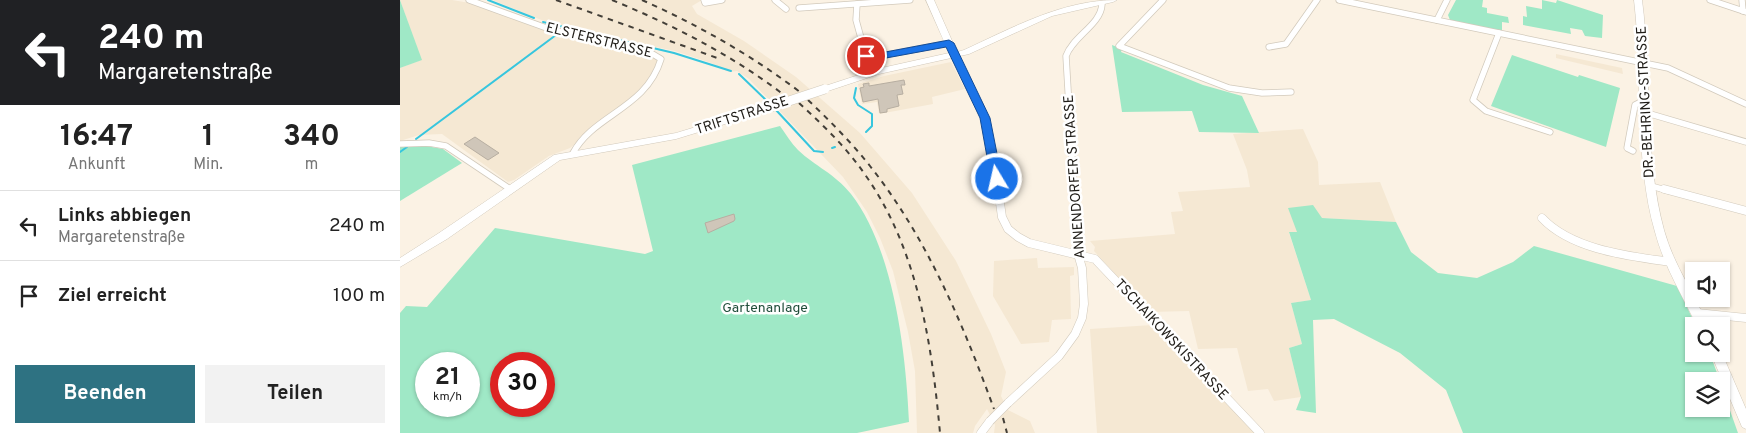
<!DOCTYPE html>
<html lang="de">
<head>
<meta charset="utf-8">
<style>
	body { margin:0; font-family:Overpass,sans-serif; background:#f2f2f2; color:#222; height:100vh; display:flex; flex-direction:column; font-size:19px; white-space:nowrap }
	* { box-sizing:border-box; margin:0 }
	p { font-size:16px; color:#767676 }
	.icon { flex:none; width:28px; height:28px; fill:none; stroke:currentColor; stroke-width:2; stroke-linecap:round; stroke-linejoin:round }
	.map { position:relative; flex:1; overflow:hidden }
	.panel { display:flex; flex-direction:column; background:#fff; width:400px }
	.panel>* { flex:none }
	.guide { background:#202124; color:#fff; overflow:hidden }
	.buttons { position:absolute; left:1285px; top:262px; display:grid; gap:10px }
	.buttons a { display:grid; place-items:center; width:45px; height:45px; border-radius:0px; background:#fff; box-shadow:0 1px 4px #0004; font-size:25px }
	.speed { position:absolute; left:15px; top:352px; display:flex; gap:10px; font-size:25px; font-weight:700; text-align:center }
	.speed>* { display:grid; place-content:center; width:65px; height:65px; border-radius:50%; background:#fff; box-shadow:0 1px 4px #0004; line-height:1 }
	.speed small { font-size:12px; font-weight:400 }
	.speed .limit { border:8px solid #d22; background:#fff; color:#111 }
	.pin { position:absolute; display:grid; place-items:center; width:42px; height:42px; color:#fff; margin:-21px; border:2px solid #fff; border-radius:50%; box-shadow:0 1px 5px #0007 }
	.me { position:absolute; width:55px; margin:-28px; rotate:351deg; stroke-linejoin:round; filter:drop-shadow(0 0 4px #0008) }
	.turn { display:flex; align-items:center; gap:18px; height:105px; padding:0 15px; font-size:22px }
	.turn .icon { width:65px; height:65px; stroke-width:2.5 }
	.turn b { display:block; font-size:35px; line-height:42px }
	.eta { display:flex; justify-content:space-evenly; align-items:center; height:85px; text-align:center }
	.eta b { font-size:30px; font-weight:700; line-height:35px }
	.button { display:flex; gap:10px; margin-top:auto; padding:10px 15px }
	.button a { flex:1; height:58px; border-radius:0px; background:#2e7282; color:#fff; font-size:20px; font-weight:700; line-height:58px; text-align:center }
	.button a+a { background:#f2f2f2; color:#222 }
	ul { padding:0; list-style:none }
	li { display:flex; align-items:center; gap:15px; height:70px; padding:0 15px; border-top:1px solid #e0e0e0 }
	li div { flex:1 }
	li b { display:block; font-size:19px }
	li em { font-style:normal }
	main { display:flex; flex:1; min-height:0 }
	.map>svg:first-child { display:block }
	.built { fill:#f5e8d3 }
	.green { fill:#9fe8c6; fill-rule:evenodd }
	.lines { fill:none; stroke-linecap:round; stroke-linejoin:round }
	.stream { stroke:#37c6de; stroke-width:2 }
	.building { fill:#cfc6b9; stroke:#b7aea1 }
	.street-far1-casing { stroke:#d2cabc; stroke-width:7 }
	.street-casing { stroke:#d2cabc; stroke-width:9 }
	.secondary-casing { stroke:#d2cabc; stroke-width:1 }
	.street-far1 { stroke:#fff; stroke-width:5.5 }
	.street { stroke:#fff; stroke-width:8 }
	.secondary { fill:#fff; fill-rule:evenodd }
	.rail { stroke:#433f38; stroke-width:2; stroke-dasharray:5.5 5.5; stroke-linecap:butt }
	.street-bridge-casing { stroke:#d2cabc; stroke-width:9; stroke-linecap:butt }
	.secondary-bridge-casing { stroke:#d2cabc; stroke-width:10; stroke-linecap:butt }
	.street-bridge { stroke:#fff; stroke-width:8 }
	.secondary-bridge { stroke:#fff; stroke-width:9 }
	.route { fill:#1a73e8; stroke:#114b97 }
	.labels { text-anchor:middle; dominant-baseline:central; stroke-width:5; stroke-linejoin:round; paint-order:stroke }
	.street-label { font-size:14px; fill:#1f1c17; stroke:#fff }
	.park-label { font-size:14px; fill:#214e3b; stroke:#fff }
</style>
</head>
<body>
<main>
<section class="panel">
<div class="guide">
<div class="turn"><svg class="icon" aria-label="left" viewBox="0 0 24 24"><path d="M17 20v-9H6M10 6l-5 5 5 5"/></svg><div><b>240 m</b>Margaretenstraße</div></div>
</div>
<div class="eta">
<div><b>16:47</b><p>Ankunft</p></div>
<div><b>1</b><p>Min.</p></div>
<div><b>340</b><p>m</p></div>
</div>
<ul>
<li><svg class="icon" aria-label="left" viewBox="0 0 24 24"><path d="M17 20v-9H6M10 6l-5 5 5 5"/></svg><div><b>Links abbiegen</b><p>Margaretenstraße</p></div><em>240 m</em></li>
<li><svg class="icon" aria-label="arrive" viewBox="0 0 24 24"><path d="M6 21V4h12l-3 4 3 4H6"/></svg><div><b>Ziel erreicht</b></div><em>100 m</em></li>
</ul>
<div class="button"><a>Beenden</a><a>Teilen</a></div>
</section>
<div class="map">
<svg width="1346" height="433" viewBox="0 0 1346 433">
	<rect width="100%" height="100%" fill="#fbf2e4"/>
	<!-- built -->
	<g class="built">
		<polygon points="0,0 52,0 76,4 139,29 244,52 254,55 259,62 257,70 233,98 170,148 149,156 114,180 108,182 42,134 19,135 0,141 0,68 21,60"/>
		<polygon points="92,0 302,0 292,6 297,14 344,41 396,77 460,133 512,193 556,261 591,334 606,372 601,396 608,410 630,421 635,433 594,433 595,425 587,409 575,426 573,433 517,433 515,371 508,332 493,271 480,238 467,212 443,177 349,79 337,71 329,72 311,63 275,51 193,34 144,21"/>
		<polygon points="1156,54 1222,68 1223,74 1156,58"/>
		<polygon points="551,62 565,89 532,97 533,104 479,114 477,102 462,104 458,84 484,76"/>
		<polygon points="903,129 918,162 919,185 980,182 996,222 922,218 897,232 889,233 911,300 891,303 902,344 889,348 901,397 874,401 868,389 848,391 837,348 798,349 789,311 750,312 694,251 695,247 690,241 775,234 771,212 783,211 778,192 850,187 847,170 833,134"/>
		<polygon points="637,258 638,268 674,267 674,275 670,276 671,319 652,320 649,342 621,344 593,296 594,261"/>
		<polygon points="752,325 856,433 697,433 690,329"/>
	</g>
	<!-- green -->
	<g class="green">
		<polygon points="0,0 22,60 0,68"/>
		<polygon points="1056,0 1083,0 1082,7 1087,8 1087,13 1108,17 1109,23 1102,22 1102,31 1050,20 1048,15"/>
		<polygon points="1142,0 1156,3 1157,0 1203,15 1202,38 1185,36 1182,30 1170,28 1171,34 1123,25 1123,16 1127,17 1126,6 1142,9"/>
		<polygon points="712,45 722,49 721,52 803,85 842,96 859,133 799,132 792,111 722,112"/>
		<polygon points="1112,55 1178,77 1179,75 1220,88 1206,147 1091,106"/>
		<path d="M380,126c6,8 11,17 18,24 18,17 36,23 53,44 43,55 55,159 58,228l-52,11h-457v-120l6,-7 21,1 68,-79 150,26 8,-3 -21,-86zM26,364h43v42h-43zM101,364h43v42h-43z"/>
		<polygon points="26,146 43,149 62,163 0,201 0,147"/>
		<polygon points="913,205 922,218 996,222 1011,252 1038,273 1077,278 1113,262 1134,246 1277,286 1296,326 1294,326 1294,354 1310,354 1320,381 1294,381 1294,409 1321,409 1321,385 1338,433 1063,433 1046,390 1000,353 934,319 913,320 916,413 896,410 901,397 889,348 902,344 891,303 911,300 889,232 897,232 888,208"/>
	</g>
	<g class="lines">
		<!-- stream -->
		<g class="stream">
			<polyline points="88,0 134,18"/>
			<polyline points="143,22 274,53 331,71"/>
			<polyline points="339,74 370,104"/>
			<polyline points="456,88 454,98 458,105 472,114 472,126 466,132"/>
			<polyline points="376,110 414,151 423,152"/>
			<polyline points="16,139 156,35"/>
			<polyline points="432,148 435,147"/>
			<polyline points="0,152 7,147"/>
		</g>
	</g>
	<!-- building -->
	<g class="building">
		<polygon points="504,80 505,85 501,85 503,94 497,95 499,106 487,109 487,112 480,113 478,99 463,102 460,88 464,87 463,84 469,83 469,86"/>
		<polygon points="75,137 99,153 88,160 64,144"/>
		<polygon points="334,214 335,219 334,221 308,233 305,223"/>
	</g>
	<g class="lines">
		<defs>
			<g id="street-far1">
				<path d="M69,0l83,30 99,23 10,6c-15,50 -67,55 -88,94"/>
				<polyline points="304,0 305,3 322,0"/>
				<polyline points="375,0 386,9"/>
				<polyline points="763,0 719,46 829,88 862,93 891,92"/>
				<polyline points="939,0 1268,68 1346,104"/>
				<polyline points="1310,0 1346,12"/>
				<polyline points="1342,0 1343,11"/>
				<polyline points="457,4 456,20 466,56 475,57 549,43"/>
				<polyline points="399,8 510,0"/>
				<polyline points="1037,20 1047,0"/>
				<polyline points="1099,33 1073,100 1086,111 1150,132"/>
				<polyline points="869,47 886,44 917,0"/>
				<polyline points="554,55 580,105 588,126 598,191"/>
				<polyline points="1247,113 1346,142"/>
				<polyline points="0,144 29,143 46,146 110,189"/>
				<polyline points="1233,151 1227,148 1235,105 1239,103"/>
				<polyline points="1251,186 1269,191"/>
				<path d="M674,191l-8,-135c7,-20 35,-31 36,-52"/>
			</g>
			<g id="street">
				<polyline points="598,189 602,217 608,229 618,237 629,243 695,259 860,433"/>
				<polyline points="1264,189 1346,211"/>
				<path d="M1142,218c30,32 87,38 129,44"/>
				<polyline points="1297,313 1346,318"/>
				<polyline points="608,403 659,356 675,334 682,318 684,304 682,268 678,254 674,189"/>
				<polyline points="581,433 590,421"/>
			</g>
			<g id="secondary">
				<path d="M526,0h8l23,52 7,-2c48,-22 98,-50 153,-50l-4,2 -61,14 -83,38 -90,20 -51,17h-6l-1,-2 1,-2 55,-18 72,-16z"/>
				<path d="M1234,0h8c10,76 2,156 22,230 10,36 31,64 44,96h-11c-15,-31 -33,-60 -42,-94 -21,-72 -12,-157 -21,-232z"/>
				<polygon points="371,104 374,105 375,107 374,109 276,139 160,160 47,239 0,267 0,258 39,233 154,155 276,133"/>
				<polygon points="1321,351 1346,409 1346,429 1342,427 1311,354 1321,354"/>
			</g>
		</defs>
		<!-- street-far1 casing -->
		<use href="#street-far1" class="street-far1-casing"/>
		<!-- street casing -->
		<use href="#street" class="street-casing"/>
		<!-- secondary casing -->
		<use href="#secondary" class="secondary-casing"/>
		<!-- street-far1 -->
		<use href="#street-far1" class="street-far1"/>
		<!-- street -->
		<use href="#street" class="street"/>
		<!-- secondary -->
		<use href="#secondary" class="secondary"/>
		<!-- rail -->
		<g class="rail">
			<polyline points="156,0 320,59"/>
			<path d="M212,0c63,26 122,56 176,98"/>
			<path d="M242,0c56,25 109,55 158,92"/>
			<path d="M408,100c22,21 43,42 62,66 57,72 93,158 124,243"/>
			<path d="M399,103c25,23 48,45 67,73 52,74 66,169 74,257"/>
			<polyline points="603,418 607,433"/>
		</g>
		<defs>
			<polyline id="street-bridge" points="590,421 608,403"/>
			<polyline id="secondary-bridge" points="371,107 425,89"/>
		</defs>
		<!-- street-bridge casing -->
		<use href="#street-bridge" class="street-bridge-casing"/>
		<!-- secondary-bridge casing -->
		<use href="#secondary-bridge" class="secondary-bridge-casing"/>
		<!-- street-bridge -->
		<use href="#street-bridge" class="street-bridge"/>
		<!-- secondary-bridge -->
		<use href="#secondary-bridge" class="secondary-bridge"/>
	</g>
	<!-- route -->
	<polygon class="route" points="549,40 554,43 590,118 602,179 601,182 597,183 591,179 580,118 546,47 475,60 462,56 466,53 475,54"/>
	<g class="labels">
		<!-- street labels -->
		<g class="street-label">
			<text transform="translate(199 41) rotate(14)">ELSTERSTRASSE</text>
			<text transform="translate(1246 102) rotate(-93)">DR.-BEHRING-STRASSE</text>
			<text transform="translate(342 116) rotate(-18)">TRIFTSTRASSE</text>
			<text transform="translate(675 177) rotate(-94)">ANNENDORFER STRASSE</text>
			<text transform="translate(771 340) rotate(47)">TSCHAIKOWSKISTRASSE</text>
		</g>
		<!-- park labels -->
		<g class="park-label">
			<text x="365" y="308">Gartenanlage</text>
		</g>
	</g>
</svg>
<div class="buttons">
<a><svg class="icon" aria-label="sound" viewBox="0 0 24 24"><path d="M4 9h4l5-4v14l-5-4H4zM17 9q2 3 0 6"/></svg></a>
<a><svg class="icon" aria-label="search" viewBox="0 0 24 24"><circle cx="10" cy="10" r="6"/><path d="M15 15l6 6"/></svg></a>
<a><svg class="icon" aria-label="layers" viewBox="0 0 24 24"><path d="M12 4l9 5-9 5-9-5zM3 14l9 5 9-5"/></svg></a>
</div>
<div class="speed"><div>21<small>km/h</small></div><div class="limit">30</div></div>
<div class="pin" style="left:466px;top:56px;background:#d93025"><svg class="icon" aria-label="arrive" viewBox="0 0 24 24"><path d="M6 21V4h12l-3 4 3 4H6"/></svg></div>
<svg class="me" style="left:597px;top:179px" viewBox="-20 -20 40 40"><circle r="17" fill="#1a73e8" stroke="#fff" stroke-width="3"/><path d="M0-11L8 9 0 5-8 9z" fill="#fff"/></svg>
</div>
</main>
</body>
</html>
